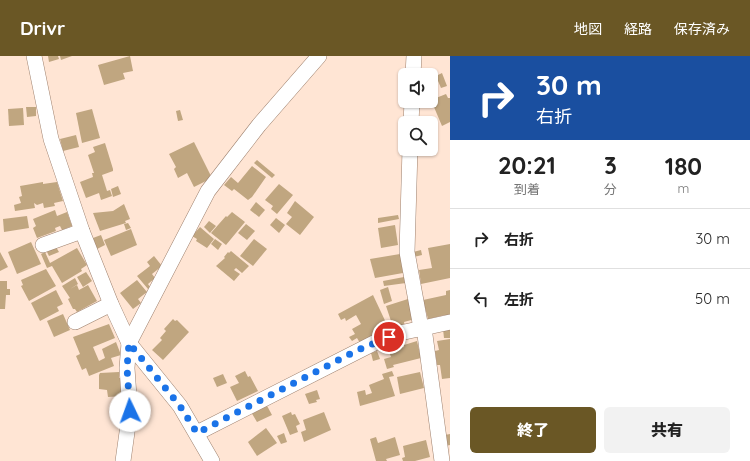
<!DOCTYPE html>
<html lang="ja">
<head>
<meta charset="utf-8">
<style>
	body { margin:0; font-family:Quicksand,"Noto Sans JP",sans-serif; background:#f2f2f2; color:#222; height:100vh; display:flex; flex-direction:column; font-size:15px; white-space:nowrap }
	* { box-sizing:border-box; margin:0 }
	p { font-size:13px; color:#767676 }
	.icon { flex:none; width:22px; height:22px; fill:none; stroke:currentColor; stroke-width:2; stroke-linecap:round; stroke-linejoin:round }
	.map { position:relative; flex:1; overflow:hidden }
	.sheet { display:flex; flex-direction:column; background:#fff; width:300px }
	.sheet>* { flex:none }
	.guide { background:#1a4fa0; color:#fff; overflow:hidden }
	.fabs { position:absolute; left:398px; top:12px; display:grid; gap:8px }
	.fabs a { display:grid; place-items:center; width:40px; height:40px; border-radius:6px; background:#fff; box-shadow:0 1px 3px #0004; font-size:20px }
	.pin { position:absolute; display:grid; place-items:center; width:34px; height:34px; color:#fff; margin:-17px; border:2px solid #fff; border-radius:50%; box-shadow:0 1px 4px #0007 }
	.me { position:absolute; width:44px; margin:-22px; rotate:357deg; stroke-linejoin:round; filter:drop-shadow(0 0 3px #0008) }
	.turn { display:flex; align-items:center; gap:14px; height:84px; padding:0 20px; font-size:18px }
	.turn .icon { width:52px; height:52px; stroke-width:2.5 }
	.turn b { display:block; font-size:28px; line-height:34px }
	.eta { display:flex; justify-content:space-evenly; align-items:center; height:68px; text-align:center }
	.eta b { font-size:24px; font-weight:800; line-height:28px }
	.action { display:flex; gap:8px; margin-top:auto; padding:8px 20px }
	.action a { flex:1; height:46px; border-radius:6px; background:#6a5725; color:#fff; font-size:16px; font-weight:800; line-height:46px; text-align:center }
	.action a+a { background:#f2f2f2; color:#222 }
	ul { padding:0; list-style:none }
	li { display:flex; align-items:center; gap:12px; height:60px; padding:0 20px; border-top:1px solid #e0e0e0 }
	li div { flex:1 }
	li b { display:block; font-size:15px }
	li em { font-style:normal }
	header { display:flex; align-items:center; gap:24px; box-sizing:border-box; height:56px; padding:0 20px; background:#6a5725; color:#fff }
	header strong { font-size:19px }
	nav { display:flex; gap:22px; margin-inline-start:auto; font-size:14px }
	main { display:flex; flex:1; min-height:0 }
	.map>svg:first-child { display:block }
	.building { fill:#c0a680 }
	.lines { fill:none; stroke-linecap:round; stroke-linejoin:round }
	.minor-casing { stroke:#9e816e; stroke-width:16 }
	.minor { stroke:#fff; stroke-width:15 }
	.route { stroke:#1a73e8; stroke-width:7; stroke-dasharray:0 12.6 }
</style>
</head>
<body>
<header>
<strong>Drivr</strong>
<nav><a>地図</a><a>経路</a><a>保存済み</a></nav>
</header>
<main>
<div class="map">
<svg width="450" height="405" viewBox="0 0 450 405">
	<rect width="100%" height="100%" fill="#ffe5d4"/>
	<!-- building -->
	<g class="building">
		<polygon points="48,0 58,0 59,3 49,6"/>
		<polygon points="60,0 72,0 61,4"/>
		<polygon points="130,0 133,15 123,17 125,23 104,29 98,9"/>
		<polygon points="442,17 447,30 441,32 436,20"/>
		<polygon points="446,38 448,42 450,42 450,66 442,70 431,44"/>
		<polygon points="26,51 36,51 36,60 27,61"/>
		<polygon points="23,52 24,69 9,70 8,53"/>
		<polygon points="92,53 100,82 82,87 76,57"/>
		<polygon points="180,54 183,64 178,65 176,55"/>
		<polygon points="76,79 79,91 63,95 60,83"/>
		<polygon points="194,86 212,122 194,131 187,117 178,122 174,113 176,111 169,98"/>
		<polygon points="105,87 113,113 113,115 102,119 107,135 110,134 112,140 101,144 99,137 86,142 80,126 93,121 92,117 94,117 88,99 95,96 93,91"/>
		<polygon points="257,104 275,119 272,122 254,107"/>
		<polygon points="252,110 266,121 252,141 248,144 234,133 232,135 224,129 231,121 238,127"/>
		<polygon points="43,126 43,128 57,126 63,145 54,147 55,150 44,152 43,147 37,149 34,147 35,152 15,155 14,149 21,147 19,141 22,140 20,130"/>
		<polygon points="279,128 293,139 277,158 271,153 273,150 265,144"/>
		<polygon points="118,130 121,138 113,141 111,133"/>
		<polygon points="295,145 314,161 300,179 286,168 292,161 287,157"/>
		<polygon points="256,146 265,154 259,161 250,154"/>
		<polygon points="124,148 130,163 125,165 126,167 100,175 93,157 113,155"/>
		<polygon points="55,154 57,160 67,156 72,170 62,174 60,170 55,172 56,175 37,182 33,172 36,170 33,163"/>
		<polygon points="232,156 245,166 226,189 211,177 226,160 227,161"/>
		<polygon points="398,159 399,163 378,167 378,162"/>
		<polygon points="27,160 29,172 4,176 3,163"/>
		<polygon points="276,162 285,169 279,177 270,169"/>
		<polygon points="209,165 216,170 210,177 204,171"/>
		<polygon points="128,167 131,172 126,174 124,168"/>
		<polygon points="246,168 255,175 247,184 238,177"/>
		<polygon points="395,169 398,189 381,192 378,172"/>
		<polygon points="200,171 214,183 207,192 196,185 197,183 192,180"/>
		<polygon points="131,173 137,189 111,200 104,184"/>
		<polygon points="101,179 105,189 97,193 93,182"/>
		<polygon points="215,183 222,188 218,194 211,188"/>
		<polygon points="254,183 267,193 253,210 240,200"/>
		<polygon points="31,186 41,208 17,218 8,196"/>
		<polygon points="450,188 450,222 421,228 419,214 432,212 428,192"/>
		<polygon points="56,191 59,196 49,200 47,196"/>
		<polygon points="77,192 87,209 81,213 82,215 62,227 52,210 47,212 41,198 45,196 50,207"/>
		<polygon points="421,194 422,199 414,201 413,196"/>
		<polygon points="231,195 249,210 242,217 236,212 234,214 240,218 234,225 216,210 225,202 224,201 228,196 229,197"/>
		<polygon points="0,196 8,211 0,215"/>
		<polygon points="400,198 403,217 375,222 370,203"/>
		<polygon points="154,200 162,210 152,218 155,222 148,228 150,231 148,233 137,220 150,210 147,206"/>
		<polygon points="46,213 56,230 29,245 21,230 23,229 21,224"/>
		<polygon points="86,216 92,225 83,231 77,221"/>
		<polygon points="404,221 406,227 384,230 383,225"/>
		<polygon points="75,222 78,228 70,233 77,229 79,234 88,229 97,245 77,256 75,253 73,253 68,243 70,242 62,230"/>
		<polygon points="137,224 147,236 138,243 141,247 133,253 120,237"/>
		<polygon points="0,225 7,225 7,233 10,233 10,239 6,239 5,253 0,253"/>
		<polygon points="388,231 392,245 384,248 380,234"/>
		<polygon points="56,234 63,248 57,251 59,255 40,265 31,247"/>
		<polygon points="450,234 450,261 446,262 445,259 428,263 423,244 446,239 446,235"/>
		<polygon points="373,239 389,273 360,287 357,282 352,285 349,281 355,278 352,273 361,268 356,259 346,265 345,262 341,264 338,258"/>
		<polygon points="408,243 415,263 404,266 405,270 394,274 386,250"/>
		<polygon points="63,258 70,274 54,281 47,265"/>
		<polygon points="173,263 175,265 177,264 189,276 163,304 152,294 162,284 160,282 166,275 164,273"/>
		<polygon points="109,268 115,282 93,291 99,305 105,302 102,293 116,286 121,299 111,302 114,310 89,320 86,312 82,314 76,300 80,298 73,281"/>
		<polygon points="450,272 450,282 444,282 443,273"/>
		<polygon points="450,283 450,322 442,323 440,309 437,309 435,295 439,294 437,285"/>
		<polygon points="417,285 421,302 393,309 394,311 387,313 384,303 391,301 389,295 404,291 404,289"/>
		<polygon points="377,295 380,303 373,305 371,297"/>
		<polygon points="245,315 248,321 250,320 258,335 237,345 230,331 239,327 235,320"/>
		<polygon points="392,315 394,320 389,321 395,340 360,350 357,336 365,334 366,339 372,337 369,329 384,323 382,318"/>
		<polygon points="119,316 119,322 123,322 124,340 108,341 107,334 99,333 99,319 100,317"/>
		<polygon points="420,316 424,332 400,338 397,321"/>
		<polygon points="223,318 227,327 217,331 213,322"/>
		<polygon points="317,334 320,343 316,344 317,346 309,348 305,338"/>
		<polygon points="266,348 272,359 257,366 251,356"/>
		<polygon points="291,356 292,359 295,358 300,368 296,370 298,376 290,379 282,360"/>
		<polygon points="324,356 331,374 304,386 301,376 306,374 303,364"/>
		<polygon points="266,372 277,387 257,400 248,386"/>
		<polygon points="284,377 287,386 281,388 277,380"/>
		<polygon points="450,378 450,389 446,390 445,379"/>
		<polygon points="376,381 378,387 395,381 400,399 386,403 387,405 376,405 370,383"/>
		<polygon points="426,384 430,401 415,405 403,405 402,402 405,401 403,390"/>
	</g>
	<g class="lines">
		<defs>
			<g id="minor">
				<polyline points="34,0 51,83 82,175 111,248 129,287 180,350 212,405"/>
				<polyline points="413,19 414,0"/>
				<polyline points="411,67 412,45"/>
				<polyline points="410,93 407,196 421,272 425,279 442,405"/>
				<polyline points="43,189 82,175"/>
				<polyline points="75,266 111,248"/>
				<polyline points="197,377 378,285 400,277 450,266"/>
				<polyline points="123,405 130,355 127,312 129,287 208,135 259,69 319,0"/>
			</g>
		</defs>
		<!-- minor casing -->
		<use href="#minor" class="minor-casing"/>
		<!-- minor -->
		<use href="#minor" class="minor"/>
	</g>
	<g class="lines">
		<!-- route -->
		<polyline class="route" points="130,355 127,312 129,287 180,350 197,377 358,294 389,281"/>
	</g>
</svg>
<div class="fabs">
<a><svg class="icon" aria-label="sound" viewBox="0 0 24 24"><path d="M4 9h4l5-4v14l-5-4H4zM17 9q2 3 0 6"/></svg></a>
<a><svg class="icon" aria-label="search" viewBox="0 0 24 24"><circle cx="10" cy="10" r="6"/><path d="M15 15l6 6"/></svg></a>
</div>
<div class="pin" style="left:389px;top:281px;background:#d93025"><svg class="icon" aria-label="arrive" viewBox="0 0 24 24"><path d="M6 21V4h12l-3 4 3 4H6"/></svg></div>
<svg class="me" style="left:130px;top:355px" viewBox="-20 -20 40 40"><circle r="19" fill="#fff"/><path d="M0-13L10 11 0 6-10 11z" fill="#1a73e8"/></svg>
</div>
<section class="sheet">
<div class="guide">
<div class="turn"><svg class="icon" aria-label="right" viewBox="0 0 24 24"><path d="M7 20v-9h11M14 6l5 5-5 5"/></svg><div><b>30 m</b>右折</div></div>
</div>
<div class="eta">
<div><b>20:21</b><p>到着</p></div>
<div><b>3</b><p>分</p></div>
<div><b>180</b><p>m</p></div>
</div>
<ul>
<li><svg class="icon" aria-label="right" viewBox="0 0 24 24"><path d="M7 20v-9h11M14 6l5 5-5 5"/></svg><div><b>右折</b></div><em>30 m</em></li>
<li><svg class="icon" aria-label="left" viewBox="0 0 24 24"><path d="M17 20v-9H6M10 6l-5 5 5 5"/></svg><div><b>左折</b></div><em>50 m</em></li>
</ul>
<div class="action"><a>終了</a><a>共有</a></div>
</section>
</main>
</body>
</html>
